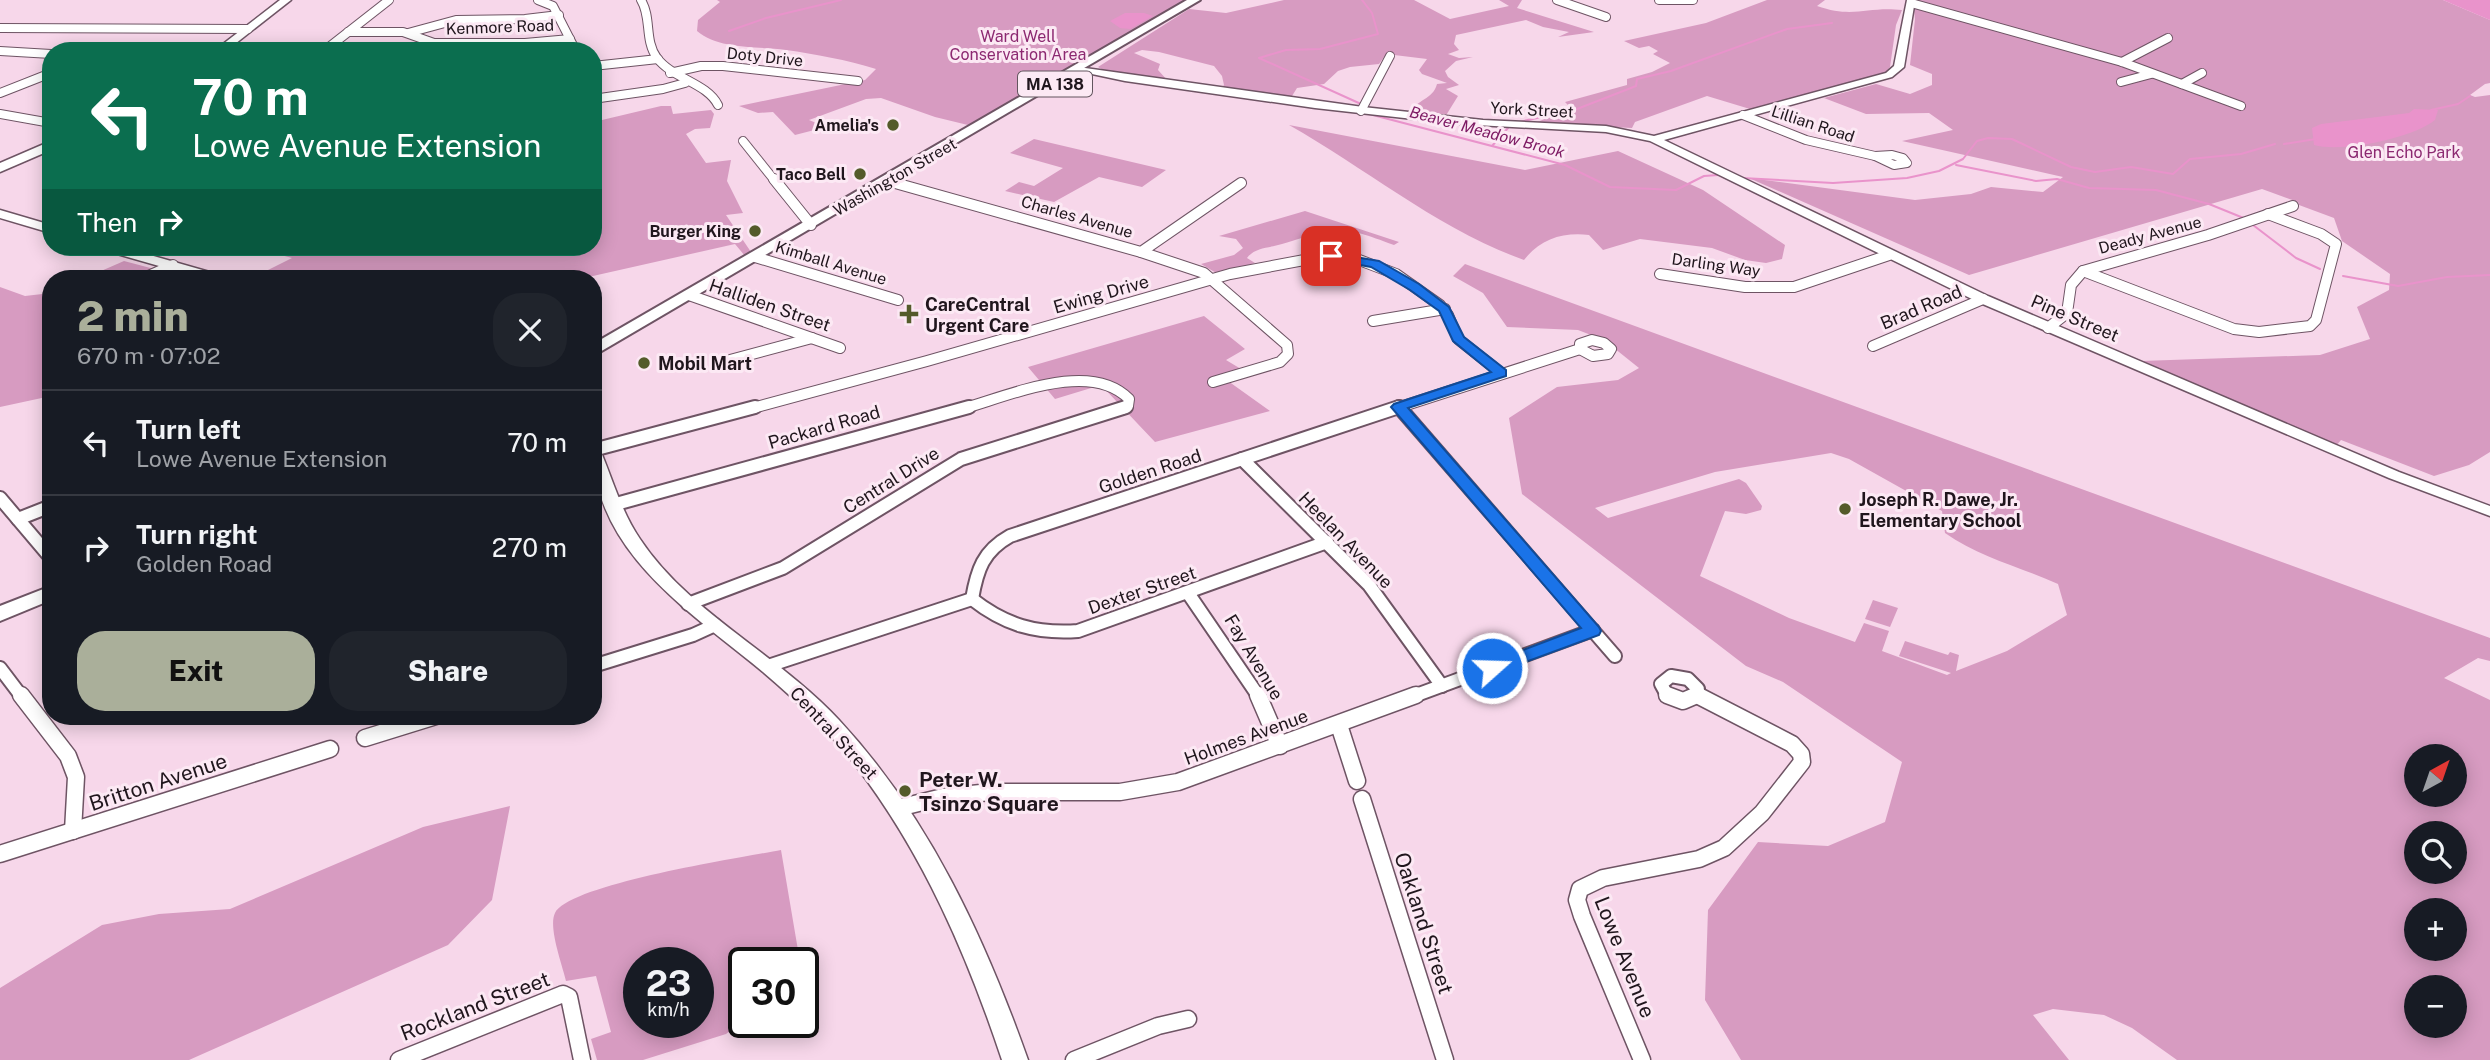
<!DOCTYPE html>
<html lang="en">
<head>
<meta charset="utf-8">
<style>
	body { margin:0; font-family:"Public Sans",sans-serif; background:#20242c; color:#f1f3f6; height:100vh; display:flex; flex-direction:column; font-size:26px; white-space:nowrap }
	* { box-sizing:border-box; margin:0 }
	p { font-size:23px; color:#9ea1a6 }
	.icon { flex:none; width:38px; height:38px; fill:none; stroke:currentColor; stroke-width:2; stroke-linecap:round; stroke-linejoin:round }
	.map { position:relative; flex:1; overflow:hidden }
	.drawer { position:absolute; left:42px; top:270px; width:560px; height:455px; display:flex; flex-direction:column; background:#171b24; border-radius:28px; box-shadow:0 4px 18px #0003 }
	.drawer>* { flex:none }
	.banner { position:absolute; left:42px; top:42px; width:560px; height:214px; border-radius:28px; box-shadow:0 4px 18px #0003; background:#0b6e4f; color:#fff; overflow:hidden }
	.needle { width:46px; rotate:40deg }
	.fabs { position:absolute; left:2404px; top:744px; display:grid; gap:14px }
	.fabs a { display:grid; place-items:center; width:63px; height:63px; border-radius:50%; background:#171b24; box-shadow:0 4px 18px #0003; font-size:35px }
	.speed { position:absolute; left:623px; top:947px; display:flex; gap:14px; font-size:35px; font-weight:700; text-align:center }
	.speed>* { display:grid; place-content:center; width:91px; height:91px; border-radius:50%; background:#171b24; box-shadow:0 4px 18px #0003; line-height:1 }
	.speed small { font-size:18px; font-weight:400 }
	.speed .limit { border:4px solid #111; border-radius:10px; background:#fff; color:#111 }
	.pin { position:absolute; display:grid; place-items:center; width:60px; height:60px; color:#fff; margin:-30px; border-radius:14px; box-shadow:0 4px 10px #0006 }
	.me { position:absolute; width:77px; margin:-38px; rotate:70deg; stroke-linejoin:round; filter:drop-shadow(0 0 5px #0008) }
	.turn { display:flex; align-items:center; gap:24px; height:147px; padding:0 35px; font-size:32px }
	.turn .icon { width:91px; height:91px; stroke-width:2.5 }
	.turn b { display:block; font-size:49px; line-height:60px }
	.then { display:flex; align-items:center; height:66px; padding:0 35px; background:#0003; gap:14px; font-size:26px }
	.round { display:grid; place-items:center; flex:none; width:74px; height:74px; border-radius:28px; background:#20242c }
	.headline { display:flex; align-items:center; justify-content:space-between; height:119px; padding:0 35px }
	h1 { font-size:42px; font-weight:800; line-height:52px; color:#aaaf9a }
	.primary-button { display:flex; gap:14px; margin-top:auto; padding:14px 35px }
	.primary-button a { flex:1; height:80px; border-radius:28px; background:#aaaf9a; color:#111; font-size:28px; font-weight:800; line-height:80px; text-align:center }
	.primary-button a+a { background:#20242c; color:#f1f3f6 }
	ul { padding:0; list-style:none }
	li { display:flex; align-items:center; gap:21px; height:105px; padding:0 35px; border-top:2px solid #363941 }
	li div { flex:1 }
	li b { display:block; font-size:26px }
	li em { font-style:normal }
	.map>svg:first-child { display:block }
	.green { fill:#d79bc1; fill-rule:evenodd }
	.water { fill:#e993cb }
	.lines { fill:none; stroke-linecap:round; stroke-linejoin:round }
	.stream { stroke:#e993cb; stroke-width:2 }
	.minor-far3-casing { stroke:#6e5464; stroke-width:10 }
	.minor-far2-casing { stroke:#6e5464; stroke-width:12 }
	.minor-far1-casing { stroke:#6e5464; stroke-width:16 }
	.minor-casing { stroke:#6e5464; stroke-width:19 }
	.tertiary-casing { stroke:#6e5464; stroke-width:3 }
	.secondary-casing { stroke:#6e5464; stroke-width:3 }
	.primary-casing { stroke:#6e5464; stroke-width:4 }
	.minor-far3 { stroke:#fff; stroke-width:8 }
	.minor-far2 { stroke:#fff; stroke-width:10 }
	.minor-far1 { stroke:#fff; stroke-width:12 }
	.minor { stroke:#fff; stroke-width:16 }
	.tertiary { fill:#fff; fill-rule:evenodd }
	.secondary { fill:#fff; fill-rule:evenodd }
	.primary { fill:#fff; fill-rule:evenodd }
	.route { fill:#1a73e8; stroke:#114b97; stroke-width:2 }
	.poi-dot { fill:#545b2a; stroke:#fce9f4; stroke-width:2.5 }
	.labels { text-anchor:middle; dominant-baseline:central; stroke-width:6; stroke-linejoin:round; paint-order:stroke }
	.far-street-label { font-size:16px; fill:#20161d; stroke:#fce9f4 }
	.far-park-label { font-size:16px; fill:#8c2971; stroke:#fce9f4 }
	.shield { fill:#fce9f4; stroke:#62555e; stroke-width:2 }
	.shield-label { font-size:16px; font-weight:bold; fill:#20161d }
	.far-poi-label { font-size:16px; font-weight:bold; fill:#20161d; stroke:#fce9f4; text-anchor:end }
	.far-water-label { font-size:16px; font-style:italic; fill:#7d1963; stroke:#fce9f4 }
	.street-label { font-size:18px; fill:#20161d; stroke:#fce9f4 }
	.poi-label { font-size:18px; font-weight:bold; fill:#20161d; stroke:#fce9f4; text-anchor:start }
	.near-poi-label { font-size:21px; font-weight:bold; fill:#20161d; stroke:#fce9f4; text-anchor:start }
	.near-street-label { font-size:21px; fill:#20161d; stroke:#fce9f4 }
</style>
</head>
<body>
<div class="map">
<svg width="2490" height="1060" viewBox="0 0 2490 1060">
	<rect width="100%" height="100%" fill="#f7d7ea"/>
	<!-- green -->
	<g class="green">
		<path d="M717,0h469l-214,126 -37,-9 -54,-19 -15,1 -57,21 17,7 -31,8 -22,-23 -15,1 -19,-7 126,-26 11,-11c-29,-9 -61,-15 -90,-19 -28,-4 -67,0 -89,-19l1,-11 22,-18z"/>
		<path d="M1284,0h130l36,19 59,-13 -10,-6h23l-5,8 77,24 -36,5 11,-5 -26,-5 -17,-7 -70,15 -2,9 5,6 -11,4 11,4 14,-1 -17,4 -11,10 3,6 11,8 -13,4 12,7 -13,21 -34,-4c5,-14 22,-13 26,-29l10,-1 -25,-9 -3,-4 8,-11 -41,-5 -7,10 -29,3 -12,4 -14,13 -27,4 -5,8 -6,3 -66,-9 4,-5 -2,-9 -8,-10 -55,-14 -17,-2 -8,3 26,11 -2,6 10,11 -61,-9 -9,-5 91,-58 37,4z"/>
		<path d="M1767,0h58l-8,6c37,13 50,0 85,4l-6,15 -6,42 -5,6 -135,36 -43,-13 -72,26 -3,6 -97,-5 36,-15 -6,-6 62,-17v-6l25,-7 18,-9 -17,-9 5,-3 -9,-5 -10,2 -15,-7 82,-18z"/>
		<polygon points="1913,0 2443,0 2490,20 2490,83 2485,84 2470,95 2475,97 2490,95 2490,452 2469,465 2434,476 2341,440 2335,447 2141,361 2320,355 2370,339 2357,307 2389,290 2390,274 2342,241 2334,218 2299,205 2298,202 2262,189 1969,275 1749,178 1915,200 1971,194 1991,187 2043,192 2063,177 1902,141 1953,130 1929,113 1866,114 1824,98 1876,84 1910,94 1932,85 1932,74 1910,65 1915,19"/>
		<polygon points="661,106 671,106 673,114 711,110 714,114 710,128 695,129 686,134 706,163 731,160 727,181 743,213 726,215 751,252 745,256 735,244 584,278 252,278 292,258 251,247 593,247 593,111 598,111 602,120"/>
		<path d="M1289,125l236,45 93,-19 85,39 82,55 -3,14 -16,4 -21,-3 -33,-12 -72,-9 -37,11 -14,-15c-26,-3 -49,4 -65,25 -86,-31 -157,-91 -235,-135z"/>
		<polygon points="1034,139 1166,170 1142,187 1099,177 1054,202 1005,191 1019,182 1034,186 1063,168 1010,153"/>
		<path d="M1305,211l94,31 -5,3c-56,-21 -56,-18 -112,-1 -12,4 -27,3 -35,14l8,5 -37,11 -17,-10 33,-9 9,-7 -7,-9 -17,-3z"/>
		<polygon points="124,261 158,270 138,278 85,278"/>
		<path d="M1465,264l1025,374v23l-12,-3 -34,20 46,22v360h-313l-45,-32 -28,-13 -51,-6 -20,6 36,45h-328l-36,-60 3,-90 50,-68 70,4 57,-24 17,-60 -119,-80 -37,-16 -224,-172 -13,-76 48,-31 61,-7 21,-12 -35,-28 -26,-10 -71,-3 -24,-34 -30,-17zM1831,453l18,6 93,52 3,22c34,24 75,34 113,51l9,31 -60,36 -51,20 3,-16 -9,-3 -2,3 -43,-14 -6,15 52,17 -4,2 -65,-24 7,-20 -25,-8 -9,19 -66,-24 -89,-42 25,-65 21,3 15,-4 1,-4 -16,-23 -7,-4 -131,39 -13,-10 120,-36zM2417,756h38v38h-38zM2417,833h38v39h-38zM2417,910h38v38h-38zM2417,987h38v39h-38z"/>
		<polygon points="0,287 25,296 51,293 51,396 0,407"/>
		<polygon points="1204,316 1245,349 1226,360 1241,369 1221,376 1270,411 1155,442 1101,385 1055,399 1028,367"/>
		<polygon points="1873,600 1898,608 1890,627 1865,619"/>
		<polygon points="510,806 492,900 448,945 189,1060 0,1060 0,988 102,925 159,914 230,909 423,827"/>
		<path d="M781,850l19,112h-56v58l-18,14 -83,26h-46l-6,-21 20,-7 -15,-56 -30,5c-4,-17 -18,-54 -11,-68 14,-29 189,-56 226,-63zM639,962h59v60h-59z"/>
	</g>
	<!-- water -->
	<g class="water">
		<polygon points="2443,0 2490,0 2490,20"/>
		<polygon points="1125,13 1144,13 1153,16 1130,29 1120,28 1110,21"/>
		<path d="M2414,109l24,1 -3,10c-22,18 -93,33 -121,25l-2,-17 9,-4 88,-11z"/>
	</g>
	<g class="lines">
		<!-- stream -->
		<g class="stream">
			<polyline points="729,31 766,18 841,0"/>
			<polyline points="1361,104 1259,58 1286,50 1320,49 1378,34 1372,13 1362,0"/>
			<polyline points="2431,110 2458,104 2470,96"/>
			<polyline points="1369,114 1565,165 1610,187 1676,190 1704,176 1718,175"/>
			<polyline points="1519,122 1577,109 1636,86 1637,79 1671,71 1787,29 1832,23"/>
			<polyline points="2284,144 2316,139"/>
			<polyline points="1492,146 1508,128"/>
			<polyline points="1956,165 2036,181 2057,179 2089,188 2156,190 2209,204 2246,219"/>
			<polyline points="1742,178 1833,183 1907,178 1939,171 1963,159 1977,141 1988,138 2012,139 2071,167 2095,172 2131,167 2173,174 2190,159 2241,154 2275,144"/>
			<polyline points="2253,225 2296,258 2320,269"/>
			<polyline points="2343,276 2398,286 2447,277 2490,275"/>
		</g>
		<defs>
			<g id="minor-far3">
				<polyline points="538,0 553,6 576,51"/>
				<path d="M641,0c11,18 3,40 16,58 16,21 50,25 61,47"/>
				<polyline points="1557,0 1606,17"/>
				<polyline points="1659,0 1693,0"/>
				<polyline points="1911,3 2122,62 2241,106"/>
				<polyline points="0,28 248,29"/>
				<polyline points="348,32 403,32 434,43 525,43 570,39"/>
				<polyline points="408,33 456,20 525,19 559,15"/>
				<polyline points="0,51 51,54"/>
				<polyline points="324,51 389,0"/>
				<polyline points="2122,62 2168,38"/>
				<polyline points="593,66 658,59"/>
				<polyline points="670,73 701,66 723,66 858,81"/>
				<polyline points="2121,82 2151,74"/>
				<polyline points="2182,84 2202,73"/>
				<polyline points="0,93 51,73"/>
				<polyline points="593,99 663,89 685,83"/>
				<polyline points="1361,111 1390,56"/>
				<polyline points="0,114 51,123"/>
				<polyline points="1743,115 1806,140 1875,156"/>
				<polyline points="743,141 775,181"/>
				<polygon points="1892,155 1903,158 1907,163 1894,165 1875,156"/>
			</g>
			<g id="minor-far2">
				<polyline points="774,179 811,225"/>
				<polyline points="888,181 1141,252 1241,183"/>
				<polyline points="1141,252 1204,273 1287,345 1288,354 1280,362 1213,382"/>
				<polyline points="755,257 898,300"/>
				<polyline points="2083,271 2234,329 2259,332 2310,326 2316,320 2336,244 2321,234 2268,214"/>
				<polyline points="1660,274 1745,287 1794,287 1889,255"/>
				<polyline points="144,278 173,265"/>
				<polyline points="689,295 840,348"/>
				<polyline points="1373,321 1445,309"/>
				<polyline points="2048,328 2067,313 2071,285 2083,271 2208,235 2293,206"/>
				<polygon points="1592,340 1604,343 1611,349 1608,354 1593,356 1580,349 1580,344"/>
				<polyline points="1873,346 1983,299"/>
				<polyline points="715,364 812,338"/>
				<polyline points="749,409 927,361 1230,274 1320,257 1354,258 1396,274 1440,305 1448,315 1458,339 1501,373"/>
				<path d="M962,409c47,-13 128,-50 167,-10l-1,7 -6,3"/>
				<polyline points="1394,409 1580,349"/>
			</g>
			<g id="minor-far1">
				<polyline points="1399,407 1615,656"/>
				<polyline points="593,450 755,407"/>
				<polyline points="1242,459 1369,585 1442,686"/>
				<polyline points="0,498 51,558"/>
				<polyline points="616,504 969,407"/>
				<polyline points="18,519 51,506"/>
				<polyline points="1188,593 1259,697"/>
				<path d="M972,599c5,-29 11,-48 38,-63l389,-129"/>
				<path d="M972,599c33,26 64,35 106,32l249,-89"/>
				<polyline points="688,604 783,568 961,459 1126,407"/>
				<polyline points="593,666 693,635 715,625"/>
				<polyline points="768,666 972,599"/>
				<polyline points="0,668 22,697"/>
				<polyline points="1697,695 1700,697"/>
				<polyline points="1411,697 1593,630"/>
				<polyline points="1671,697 1667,695 1661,684 1671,676 1688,679 1698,689 1697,695 1693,697"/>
			</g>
			<g id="minor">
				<polyline points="21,695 68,756 76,777 73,831"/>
				<polyline points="1258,695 1280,746"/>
				<polyline points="1667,695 1683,701 1697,695"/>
				<polyline points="1339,725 1357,781"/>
				<polyline points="365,738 436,716"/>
				<polyline points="1362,799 1445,1060"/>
				<polyline points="898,808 943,797 990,792 1120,792 1178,782 1416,695"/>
				<polyline points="0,854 330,749"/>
				<polyline points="399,1060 563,994 569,997 582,1060"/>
				<polyline points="1074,1060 1158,1026 1188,1019"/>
				<polyline points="1642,1060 1582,916 1577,900 1580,889 1603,878 1699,859 1724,848 1762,813 1802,762 1801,754 1792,744 1697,695"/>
			</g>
			<polygon id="tertiary" points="1907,0 1915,0 1904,67 1892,77 1664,140 1988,296 2399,472 2490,506 2490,516 2389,478 1978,302 1650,141 1606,132 1458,124 1315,108 1125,81 1073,70 1078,67 1363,107 1483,120 1606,126 1654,136 1886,73 1894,66"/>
			<g id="secondary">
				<polygon points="280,0 291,0 226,51 214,51"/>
				<polygon points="51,141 51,150 0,172 0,163"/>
				<polygon points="0,210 51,225 51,233 0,218"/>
				<polygon points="101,247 122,247 220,275 222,278 201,278 103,250"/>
				<path d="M593,447l8,5c12,29 21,61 39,87 48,73 139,116 199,181 90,97 145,216 189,340h-26c-35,-105 -78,-205 -146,-294 -27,-35 -60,-66 -93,-94 -72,-60 -170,-120 -170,-225z"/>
			</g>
			<g id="primary">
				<polygon points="1187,0 1200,0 593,356 593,344"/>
				<polygon points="51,586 51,600 0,621 0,606"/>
			</g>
		</defs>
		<!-- minor-far3 casing -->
		<use href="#minor-far3" class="minor-far3-casing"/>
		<!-- minor-far2 casing -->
		<use href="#minor-far2" class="minor-far2-casing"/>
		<!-- minor-far1 casing -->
		<use href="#minor-far1" class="minor-far1-casing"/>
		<!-- minor casing -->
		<use href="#minor" class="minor-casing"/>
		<!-- tertiary casing -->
		<use href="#tertiary" class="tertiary-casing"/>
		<!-- secondary casing -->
		<use href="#secondary" class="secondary-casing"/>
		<!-- primary casing -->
		<use href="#primary" class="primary-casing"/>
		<!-- minor-far3 -->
		<use href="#minor-far3" class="minor-far3"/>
		<!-- minor-far2 -->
		<use href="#minor-far2" class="minor-far2"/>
		<!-- minor-far1 -->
		<use href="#minor-far1" class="minor-far1"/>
		<!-- minor -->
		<use href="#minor" class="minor"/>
		<!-- tertiary -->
		<use href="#tertiary" class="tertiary"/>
		<!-- secondary -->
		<use href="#secondary" class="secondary"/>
		<!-- primary -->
		<use href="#primary" class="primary"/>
	</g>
	<!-- route -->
	<polygon class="route" points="1331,253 1379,261 1419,284 1449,307 1464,337 1506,370 1506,376 1408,408 1599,627 1601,631 1599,635 1498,672 1486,672 1483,668 1486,664 1581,628 1391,407 1394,404 1491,372 1453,341 1439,311 1410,290 1371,267 1327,259 1327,254"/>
	<!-- markers -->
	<g class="poi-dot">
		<circle cx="893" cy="125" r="7"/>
		<circle cx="860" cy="174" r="7"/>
		<circle cx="755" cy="231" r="7"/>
		<path d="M905.5 303.5h7v7h7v7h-7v7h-7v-7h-7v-7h7z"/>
		<circle cx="644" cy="363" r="7"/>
		<circle cx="1845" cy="509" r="7"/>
		<circle cx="905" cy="791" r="7"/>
	</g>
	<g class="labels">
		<!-- far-street labels -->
		<g class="far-street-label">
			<text transform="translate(500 27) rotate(-2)">Kenmore Road</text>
			<text transform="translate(765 57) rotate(6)">Doty Drive</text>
			<text transform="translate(1532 110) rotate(3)">York Street</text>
			<text transform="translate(1813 124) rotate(18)">Lillian Road</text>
			<text transform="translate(895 177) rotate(-30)">Washington Street</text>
			<text transform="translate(1077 217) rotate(16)">Charles Avenue</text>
			<text transform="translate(2150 235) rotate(-15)">Deady Avenue</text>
			<text transform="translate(831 263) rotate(17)">Kimball Avenue</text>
			<text transform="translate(1716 265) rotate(8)">Darling Way</text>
		</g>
		<!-- far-park labels -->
		<g class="far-park-label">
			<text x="1018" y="36">Ward Well<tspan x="1018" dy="18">Conservation Area</tspan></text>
			<text x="2404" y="152">Glen Echo Park</text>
		</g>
		<!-- shield labels -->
		<rect class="shield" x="1018" y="71.5" width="74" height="25" rx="5"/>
		<g class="shield-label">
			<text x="1055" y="84">MA 138</text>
		</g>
		<!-- far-poi labels -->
		<g class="far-poi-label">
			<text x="879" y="125">Amelia's</text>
			<text x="846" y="174">Taco Bell</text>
			<text x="741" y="231">Burger King</text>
		</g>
		<!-- far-water labels -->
		<g class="far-water-label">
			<text transform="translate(1487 132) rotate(15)">Beaver Meadow Brook</text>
		</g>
		<!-- street labels -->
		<g class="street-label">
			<text transform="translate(1101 294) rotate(-16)">Ewing Drive</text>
			<text transform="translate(770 305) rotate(19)">Halliden Street</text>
			<text transform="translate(1921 307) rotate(-23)">Brad Road</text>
			<text transform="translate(2075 318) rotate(23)">Pine Street</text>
			<text transform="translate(824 427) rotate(-16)">Packard Road</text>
			<text transform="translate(1150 471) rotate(-18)">Golden Road</text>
			<text transform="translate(891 480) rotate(-32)">Central Drive</text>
			<text transform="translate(1346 540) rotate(46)">Heelan Avenue</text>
			<text transform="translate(1142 590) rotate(-19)">Dexter Street</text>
			<text transform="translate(1254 657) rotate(59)">Fay Avenue</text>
			<text transform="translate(834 733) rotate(47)">Central Street</text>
			<text transform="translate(1246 737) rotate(-20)">Holmes Avenue</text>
		</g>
		<!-- poi labels -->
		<g class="poi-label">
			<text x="925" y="304">CareCentral<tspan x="925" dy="21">Urgent Care</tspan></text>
			<text x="658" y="363">Mobil Mart</text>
			<text x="1859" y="499">Joseph R. Dawe, Jr.<tspan x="1859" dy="21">Elementary School</tspan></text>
		</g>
		<!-- near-poi labels -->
		<g class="near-poi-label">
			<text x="919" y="779">Peter W.<tspan x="919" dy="24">Tsinzo Square</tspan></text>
		</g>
		<!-- near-street labels -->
		<g class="near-street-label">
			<text transform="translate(158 782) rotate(-18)">Britton Avenue</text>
			<text transform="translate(1424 923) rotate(72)">Oakland Street</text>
			<text transform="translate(1625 957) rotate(68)">Lowe Avenue</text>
			<text transform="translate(475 1006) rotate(-21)">Rockland Street</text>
		</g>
	</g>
</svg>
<div class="fabs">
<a><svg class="needle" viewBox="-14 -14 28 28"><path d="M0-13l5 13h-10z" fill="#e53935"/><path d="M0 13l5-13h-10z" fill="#9ea1a6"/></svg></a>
<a><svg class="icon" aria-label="search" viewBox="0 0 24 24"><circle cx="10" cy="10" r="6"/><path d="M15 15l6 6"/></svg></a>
<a>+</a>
<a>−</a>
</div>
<div class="speed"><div>23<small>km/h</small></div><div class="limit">30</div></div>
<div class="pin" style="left:1331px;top:256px;background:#d93025"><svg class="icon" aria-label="arrive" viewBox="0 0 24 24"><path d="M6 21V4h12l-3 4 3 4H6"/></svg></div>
<svg class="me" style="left:1492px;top:668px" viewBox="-20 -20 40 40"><circle r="17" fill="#1a73e8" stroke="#fff" stroke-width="3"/><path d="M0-11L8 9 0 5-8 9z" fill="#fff"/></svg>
<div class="banner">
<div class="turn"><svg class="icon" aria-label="left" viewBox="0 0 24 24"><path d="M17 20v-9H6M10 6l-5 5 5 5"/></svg><div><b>70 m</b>Lowe Avenue Extension</div></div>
<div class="then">Then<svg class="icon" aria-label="right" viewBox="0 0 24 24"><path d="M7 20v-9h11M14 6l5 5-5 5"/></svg></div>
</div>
<section class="drawer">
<div class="headline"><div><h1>2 min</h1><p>670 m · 07:02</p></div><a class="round"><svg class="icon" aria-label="close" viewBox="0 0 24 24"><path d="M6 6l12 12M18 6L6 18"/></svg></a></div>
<ul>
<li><svg class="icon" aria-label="left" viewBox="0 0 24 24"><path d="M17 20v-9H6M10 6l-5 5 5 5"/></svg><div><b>Turn left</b><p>Lowe Avenue Extension</p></div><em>70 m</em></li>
<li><svg class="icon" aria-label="right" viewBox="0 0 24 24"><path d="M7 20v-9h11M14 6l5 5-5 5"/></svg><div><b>Turn right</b><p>Golden Road</p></div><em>270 m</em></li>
</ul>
<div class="primary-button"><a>Exit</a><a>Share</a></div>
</section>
</div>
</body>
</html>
